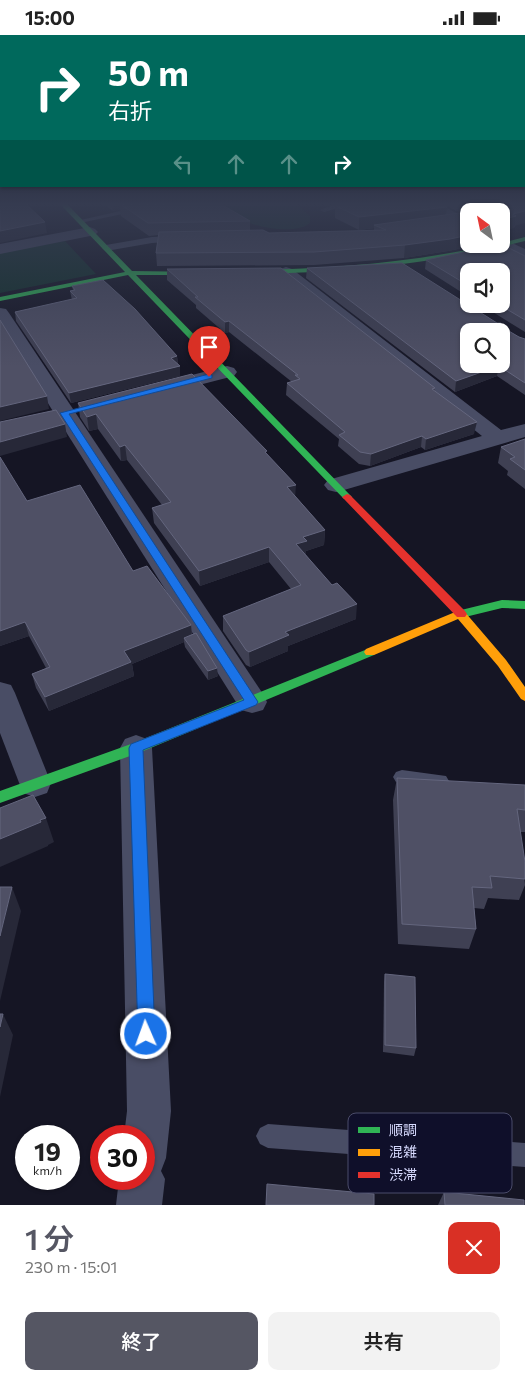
<!DOCTYPE html>
<html lang="ja">
<head>
<meta charset="utf-8">
<style>
	body { margin:0; font-family:Commissioner,"Noto Sans JP",sans-serif; background:#f2f2f2; color:#222; height:100vh; display:flex; flex-direction:column; font-size:19px; white-space:nowrap }
	* { box-sizing:border-box; margin:0 }
	p { font-size:16px; color:#767676 }
	.icon { flex:none; width:28px; height:28px; fill:none; stroke:currentColor; stroke-width:2; stroke-linecap:round; stroke-linejoin:round }
	.map { position:relative; height:1170px; overflow:hidden }
	.side { display:flex; flex-direction:column; background:#fff; flex:1 }
	.side>* { flex:none }
	.hud { position:absolute; left:0px; top:0px; width:525px; height:152px; box-shadow:0 1px 4px #0004; background:#00695c; color:#fff; overflow:hidden }
	.needle { width:32px; rotate:327deg }
	.tools { position:absolute; left:460px; top:168px; display:grid; gap:10px }
	.tools a { display:grid; place-items:center; width:50px; height:50px; border-radius:10px; background:#fff; box-shadow:0 1px 4px #0004; font-size:25px }
	.speed { position:absolute; left:15px; top:1090px; display:flex; gap:10px; font-size:25px; font-weight:700; text-align:center }
	.speed>* { display:grid; place-content:center; width:65px; height:65px; border-radius:50%; background:#fff; box-shadow:0 1px 4px #0004; line-height:1 }
	.speed small { font-size:12px; font-weight:400 }
	.speed .limit { border:8px solid #d22; background:#fff; color:#111 }
	.pin { position:absolute; display:grid; place-items:center; width:42px; height:42px; color:#fff; margin:-51px -21px; border-radius:50% 50% 50% 0; rotate:-45deg; box-shadow:0 0 5px #0007 }
	.pin .icon { rotate:45deg }
	.me { position:absolute; width:55px; margin:-28px; rotate:358deg; stroke-linejoin:round; filter:drop-shadow(0 0 4px #0008) }
	.turn { display:flex; align-items:center; gap:18px; height:105px; padding:0 25px; font-size:22px }
	.turn .icon { width:65px; height:65px; stroke-width:2.5 }
	.turn b { display:block; font-size:35px; line-height:42px }
	.lanes { display:flex; align-items:center; height:48px; padding:0 25px; background:#0003; justify-content:center; gap:25px; direction:ltr }
	.lanes .off { opacity:.35 }
	.round { display:grid; place-items:center; flex:none; width:52px; height:52px; border-radius:10px; background:#f2f2f2 }
	.head { display:flex; align-items:center; justify-content:space-between; height:85px; padding:0 25px }
	h1 { font-size:30px; font-weight:600; line-height:38px; color:#555663 }
	.cta { display:flex; gap:10px; margin-top:auto; padding:10px 25px }
	.cta a { flex:1; height:58px; border-radius:10px; background:#555663; color:#fff; font-size:20px; font-weight:600; line-height:58px; text-align:center }
	.cta a+a { background:#f2f2f2; color:#222 }
	.status { display:flex; justify-content:space-between; align-items:center; height:35px; padding:0 25px; background:#fff; direction:ltr }
	.status svg { height:14px; fill:currentColor }
	.map>svg:first-child { display:block }
	.green { fill:#12312b }
	.lines { fill:none; stroke-linecap:round; stroke-linejoin:round }
	.lane { fill:#494d65; fill-rule:evenodd }
	.street { fill:#494d65; fill-rule:evenodd }
	.fast { fill:#30b455; fill-rule:evenodd }
	.slow { fill:#ff9f0a; fill-rule:evenodd }
	.jam { fill:#e5322d; fill-rule:evenodd }
	.wall { fill:#3f4053 }
	.shaded-wall { fill:#272838 }
	.building { fill:#4f5065; stroke:#64667e; fill-rule:evenodd }
	.route { fill:#1a73e8; stroke:#114b97 }
	.key { fill:#0f0f2a; stroke:#4b4c6a; stroke-width:1 }
	.key-label { font-size:14px; fill:#d8dbff }
</style>
</head>
<body>
<div class="status"><b>15:00</b><svg viewBox="0 0 49 12"><path d="M0 12V9h3v3zM5 12V6h3v6zM10 12V3h3v9zM15 12V0h3v12zM26 1h20v11H26zM47 4h2v5h-2z"/></svg></div>
<div class="map">
<svg width="525" height="1170" viewBox="0 0 525 1170">
	<rect width="100%" height="100%" fill="#151524"/>
	<!-- green -->
	<g class="green">
		<path d="M227,168h65l8,4 10,9v7c-15,13 -63,4 -77,-9 -3,-3 -5,-7 -6,-11z"/>
		<polygon points="65,206 96,239 0,258 0,218"/>
	</g>
	<g class="lines">
		<!-- lane -->
		<g class="lane">
			<polygon points="156,168 174,168 80,188 76,186"/>
			<polygon points="340,168 355,168 324,177 320,175"/>
			<polygon points="179,201 183,204 182,206 152,208 106,216 102,213 106,210 152,202"/>
			<path d="M402,735l44,6 3,5 -3,5c-13,5 -37,1 -50,-4l-3,-5 3,-5z"/>
			<polygon points="268,1089 525,1108 525,1132 268,1113 260,1109 256,1101 260,1093"/>
		</g>
		<!-- street -->
		<g class="street">
			<polygon points="420,168 438,168 469,185 469,195"/>
			<polygon points="90,192 95,194 98,197 95,200 0,219 0,209"/>
			<polygon points="501,203 525,214 525,225 496,211 494,209 501,209"/>
			<polygon points="286,232 292,234 501,395 525,389 525,402 344,455 336,457 328,455 324,450 328,445 482,401 280,240 278,237 280,234"/>
			<polygon points="0,273 6,274 9,278 263,659 267,667 263,675 252,678 241,675 0,292"/>
			<polygon points="227,331 234,333 237,337 234,341 160,360 153,358 150,354 153,350"/>
			<polygon points="0,647 11,650 15,658 51,748 47,758 35,762 23,758 0,698"/>
			<polygon points="136,700 147,704 152,713 171,1076 166,1123 161,1136 165,1144 162,1170 116,1170 119,1144 144,1144 144,1101 124,1101 127,1076 120,713 125,704"/>
		</g>
		<!-- fast -->
		<g class="fast">
			<polygon points="59,168 66,168 132,236 206,237 206,239 204,240 136,240 350,460 352,462 350,464 344,464 128,240 0,266 0,262 125,237"/>
			<path d="M525,202v4c-91,23 -181,32 -275,33l-3,-2 3,-2c94,-1 185,-10 275,-33z"/>
			<polygon points="502,565 525,566 525,574 502,573 461,583 455,579 457,576"/>
			<polygon points="370,613 374,614 376,617 374,620 141,717 0,768 0,756 131,709"/>
		</g>
		<!-- slow -->
		<polygon class="slow" points="460,575 464,576 506,625 525,652 525,666 521,664 498,631 458,584 374,620 366,620 364,617 366,614"/>
		<!-- jam -->
		<polygon class="jam" points="347,459 350,460 465,576 467,579 465,582 457,582 344,464 342,462"/>
	</g>
	<!-- wall -->
	<g class="wall">
		<polygon points="103,168 219,168 250,186 250,195 269,198 374,196 374,193 359,195 335,183 335,168 441,168 447,172 446,180 469,209 483,209 448,216 404,223 314,230 157,231 156,218 158,200 149,201 121,181 120,174 113,176"/>
		<polygon points="442,168 525,168 514,193 501,176 469,176 469,183"/>
		<polygon points="525,221 525,297 480,269 501,269 469,236 469,262 425,234 426,225"/>
		<polygon points="307,233 502,292 519,302 525,304 525,360 497,341 455,357 306,243"/>
		<polygon points="167,234 435,353 435,357 474,399 425,415 421,412 370,431 359,429 338,411 339,404 286,360 287,348 292,347 229,297 225,298 196,273 196,270 167,245"/>
		<polygon points="72,251 177,321 178,330 180,331 180,341 71,368 16,286 15,277 72,265 70,256 73,255"/>
		<polygon points="78,368 267,419 296,462 325,495 324,510 306,516 306,520 356,584 288,611 288,616 250,632 246,630 223,596 223,581 291,554 269,527 200,551 154,488 152,473 162,470 127,425 121,426 98,394 89,396 80,382"/>
		<polygon points="525,404 525,454 507,440 508,436 498,428 501,412"/>
		<polygon points="27,466 133,536 191,590 192,600 218,641 208,645 185,612 184,607 132,629 134,641 49,676 36,653 32,639 46,633 29,601 0,611"/>
		<polygon points="397,743 525,775 525,797 520,797 525,850 519,865 488,863 484,874 474,873 476,894 469,914 398,909 393,765"/>
		<polygon points="385,939 416,1013 414,1021 383,1017 384,947"/>
		<polygon points="444,1157 524,1170 438,1170"/>
	</g>
	<!-- shaded-wall -->
	<g class="shaded-wall">
		<polygon points="112,168 145,168 120,169 120,174 113,176"/>
		<polygon points="325,168 333,168 325,171"/>
		<polygon points="447,172 445,184 374,190 374,193 359,195 359,182"/>
		<polygon points="525,176 525,188 514,191 514,193 501,197 501,185 513,179"/>
		<polygon points="45,187 47,198 0,208 0,196"/>
		<polygon points="469,200 469,209 483,209 448,216 404,223 405,210"/>
		<polygon points="229,286 229,297 225,298 225,287"/>
		<polygon points="177,321 178,331 171,323"/>
		<polygon points="180,331 180,341 71,368 69,358"/>
		<polygon points="499,331 497,341 455,357 456,346"/>
		<polygon points="47,361 49,374 0,386 0,372"/>
		<polygon points="96,379 98,394 89,396 87,382"/>
		<polygon points="477,387 474,399 425,415 426,404"/>
		<polygon points="65,389 67,402 0,421 0,407"/>
		<polygon points="422,401 421,412 370,431 371,419"/>
		<polygon points="125,410 127,425 121,426 120,412"/>
		<polygon points="296,450 295,464 287,452"/>
		<polygon points="325,495 324,510 306,516 306,521 296,509 303,502"/>
		<polygon points="269,512 269,527 200,551 199,536"/>
		<polygon points="357,569 356,584 288,611 288,616 250,632 249,617 285,597"/>
		<polygon points="25,587 29,601 0,611 0,596"/>
		<polygon points="191,590 192,604 184,603 184,607 132,629 134,641 49,676 45,662 124,616"/>
		<polygon points="217,633 218,641 208,645 208,636"/>
		<polygon points="46,783 54,807 48,810 48,811 0,832 0,804"/>
		<polygon points="12,852 21,876 0,966 0,901"/>
		<polygon points="3,979 13,1000 0,1062 0,992"/>
	</g>
	<!-- building -->
	<g class="building">
		<polygon points="0,168 28,168 27,170 45,187 0,196"/>
		<polygon points="219,168 250,186 148,188 120,169"/>
		<polygon points="441,168 447,172 359,182 336,171 344,168"/>
		<polygon points="466,168 525,168 525,176 513,179 516,181 501,185 501,176 472,176 472,171"/>
		<polygon points="459,178 469,184 469,200 450,204 405,210 314,217 156,218 159,197 263,195 269,198 386,195 374,190"/>
		<polygon points="501,209 525,221 525,285 498,269 501,269 501,236 469,236 469,251 426,225"/>
		<path d="M402,228l95,60h4l1,4 17,10 6,2v44l-26,-17 -43,15 -149,-113zM469,296h32v33h-32z"/>
		<polygon points="281,233 435,353 432,354 477,387 426,404 422,401 371,419 360,417 339,400 345,397 287,348 300,344 295,340 298,340 229,286 225,287 195,262 198,262 167,234"/>
		<polygon points="103,245 135,274 177,321 171,323 180,331 69,358 15,277 77,263 70,256 75,255 72,251"/>
		<polygon points="0,285 47,361 0,372"/>
		<polygon points="192,339 267,416 265,417 296,450 287,452 325,495 303,502 307,506 296,509 332,550 337,548 357,569 285,597 289,600 249,617 246,615 223,581 301,550 269,512 199,536 152,473 171,467 125,410 120,412 96,379 87,382 78,368"/>
		<polygon points="56,375 65,389 0,407 0,387"/>
		<polygon points="525,404 525,435 510,424 515,422 501,412"/>
		<polygon points="0,422 27,466 80,450 133,536 147,531 191,590 124,616 131,627 45,662 32,639 50,632 25,587 0,596"/>
		<polygon points="196,598 217,633 208,636 184,603"/>
		<polygon points="397,743 525,750 525,775 517,774 525,827 525,844 490,841 492,853 472,852 476,894 402,889"/>
		<polygon points="33,760 46,783 40,785 41,787 0,804 0,773"/>
		<polygon points="0,852 12,852 0,901"/>
		<polygon points="385,939 415,942 416,1013 385,1010"/>
		<polygon points="0,979 3,979 0,992"/>
		<polygon points="267,1149 374,1159 374,1170 266,1170"/>
		<polygon points="444,1157 524,1165 524,1170 445,1170"/>
	</g>
	<!-- sky -->
	<linearGradient id="sky" x2="0" y2="1"><stop stop-color="#0c0c14"/><stop offset="0.51" stop-color="#353b50"/><stop offset="1" stop-color="#353b50" stop-opacity="0"/></linearGradient>
	<rect width="525" height="332" fill="url(#sky)"/>
	<!-- route -->
	<polygon class="route" points="209,339 212,340 212,343 69,379 258,667 256,670 143,715 155,999 152,1005 146,1008 140,1005 138,999 129,713 131,709 244,665 60,378"/>
	<!-- legend -->
	<rect x="348" y="1078" width="164" height="80" rx="8" class="key"/>
	<rect x="358" y="1092" width="22" height="6" fill="#30b455"/>
	<rect x="358" y="1114" width="22" height="7" fill="#ff9f0a"/>
	<rect x="358" y="1137" width="22" height="6" fill="#e5322d"/>
	<g class="key-label">
		<text x="389" y="1100">順調</text>
		<text x="389" y="1122">混雑</text>
		<text x="389" y="1145">渋滞</text>
	</g>
</svg>
<div class="tools">
<a><svg class="needle" viewBox="-14 -14 28 28"><path d="M0-13l5 13h-10z" fill="#e53935"/><path d="M0 13l5-13h-10z" fill="#767676"/></svg></a>
<a><svg class="icon" aria-label="sound" viewBox="0 0 24 24"><path d="M4 9h4l5-4v14l-5-4H4zM17 9q2 3 0 6"/></svg></a>
<a><svg class="icon" aria-label="search" viewBox="0 0 24 24"><circle cx="10" cy="10" r="6"/><path d="M15 15l6 6"/></svg></a>
</div>
<div class="speed"><div>19<small>km/h</small></div><div class="limit">30</div></div>
<div class="pin" style="left:209px;top:342px;background:#d93025"><svg class="icon" aria-label="arrive" viewBox="0 0 24 24"><path d="M6 21V4h12l-3 4 3 4H6"/></svg></div>
<svg class="me" style="left:146px;top:999px" viewBox="-20 -20 40 40"><circle r="17" fill="#1a73e8" stroke="#fff" stroke-width="3"/><path d="M0-11L8 9 0 5-8 9z" fill="#fff"/></svg>
<div class="hud">
<div class="turn"><svg class="icon" aria-label="right" viewBox="0 0 24 24"><path d="M7 20v-9h11M14 6l5 5-5 5"/></svg><div><b>50 m</b>右折</div></div>
<div class="lanes"><svg class="icon off" aria-label="left" viewBox="0 0 24 24"><path d="M17 20v-9H6M10 6l-5 5 5 5"/></svg><svg class="icon off" aria-label="ahead" viewBox="0 0 24 24"><path d="M12 20V5M6 11l6-6 6 6"/></svg><svg class="icon off" aria-label="ahead" viewBox="0 0 24 24"><path d="M12 20V5M6 11l6-6 6 6"/></svg><svg class="icon" aria-label="right" viewBox="0 0 24 24"><path d="M7 20v-9h11M14 6l5 5-5 5"/></svg></div>
</div>
</div>
<section class="side">
<div class="head"><div><h1>1 分</h1><p>230 m · 15:01</p></div><a class="round" style="background:#d93025;color:#fff"><svg class="icon" aria-label="close" viewBox="0 0 24 24"><path d="M6 6l12 12M18 6L6 18"/></svg></a></div>
<div class="cta"><a>終了</a><a>共有</a></div>
</section>
</body>
</html>
